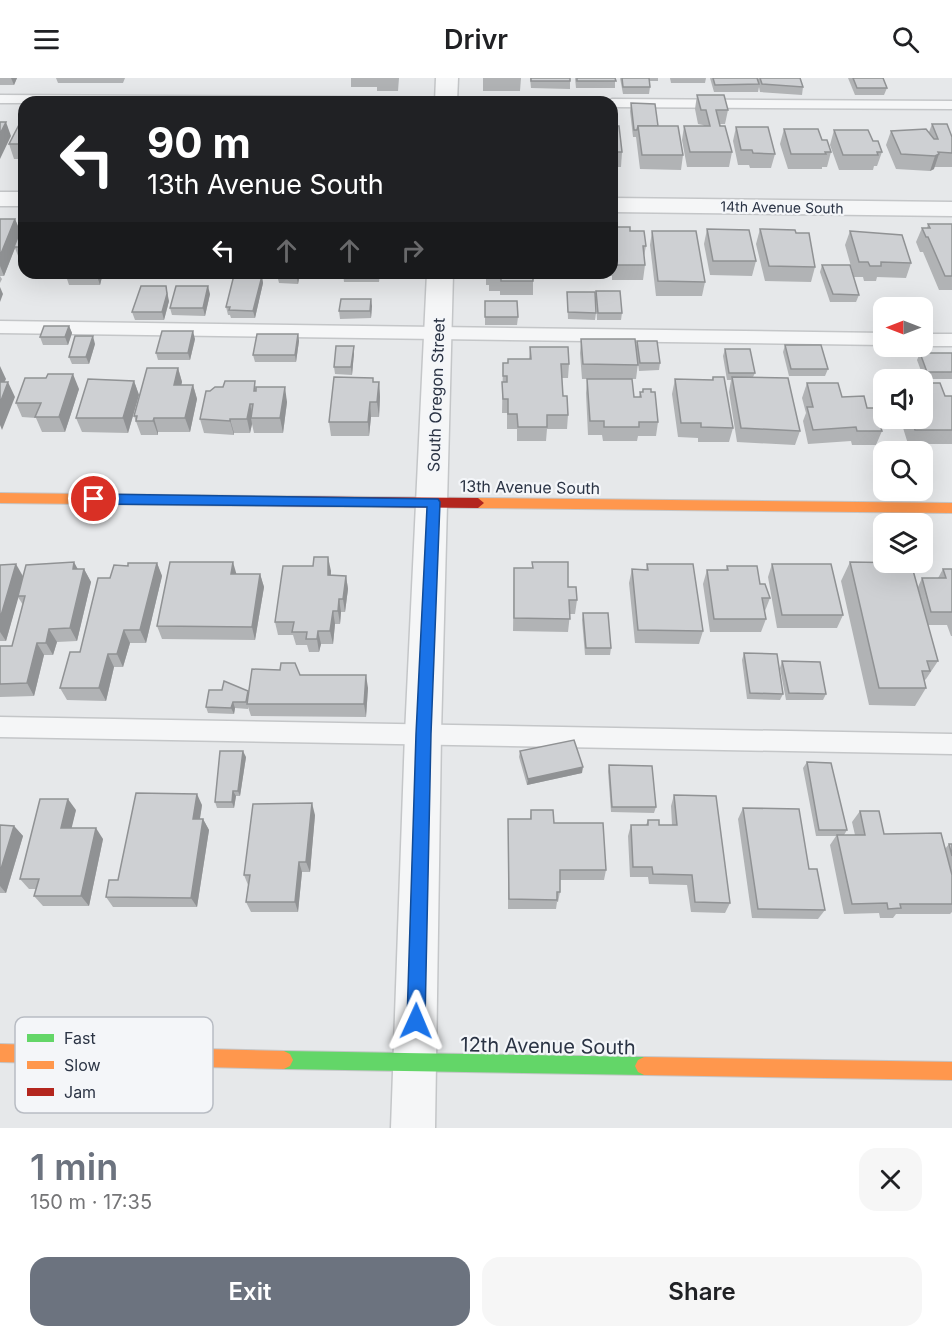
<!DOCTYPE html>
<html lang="en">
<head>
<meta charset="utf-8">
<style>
	body { margin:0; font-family:Inter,sans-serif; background:#f6f6f6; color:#202124; height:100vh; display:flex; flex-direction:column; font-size:22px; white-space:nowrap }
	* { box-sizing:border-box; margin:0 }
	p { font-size:20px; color:#757577 }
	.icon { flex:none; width:33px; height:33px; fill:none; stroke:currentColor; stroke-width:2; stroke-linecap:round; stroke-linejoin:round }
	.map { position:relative; height:1050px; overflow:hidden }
	.details { display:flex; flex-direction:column; background:#fff; flex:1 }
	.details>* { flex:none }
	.banner { position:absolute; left:18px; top:18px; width:600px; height:183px; border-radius:18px; box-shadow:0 6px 24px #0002; background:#202124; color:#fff; overflow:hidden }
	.needle { width:39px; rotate:270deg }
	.fabs { position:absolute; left:873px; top:219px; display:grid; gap:12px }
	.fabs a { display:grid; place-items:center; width:60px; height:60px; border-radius:12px; background:#fff; box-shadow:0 6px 24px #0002; font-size:30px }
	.pin { position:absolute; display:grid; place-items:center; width:51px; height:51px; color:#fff; margin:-26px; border:3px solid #fff; border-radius:50%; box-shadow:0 2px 6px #0007 }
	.me { position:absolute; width:66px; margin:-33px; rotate:1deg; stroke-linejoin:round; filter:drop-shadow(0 0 4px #0008) }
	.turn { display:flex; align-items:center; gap:21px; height:126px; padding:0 30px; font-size:27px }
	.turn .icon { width:78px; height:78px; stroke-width:2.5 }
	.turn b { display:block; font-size:42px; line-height:51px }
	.lanes { display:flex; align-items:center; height:57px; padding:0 30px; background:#0003; justify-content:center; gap:30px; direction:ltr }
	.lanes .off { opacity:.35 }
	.round { display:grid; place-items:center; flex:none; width:63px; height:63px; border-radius:18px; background:#f6f6f6 }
	.head { display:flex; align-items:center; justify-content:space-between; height:102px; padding:0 30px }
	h1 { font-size:36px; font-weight:600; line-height:45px; color:#6c737f }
	.action { display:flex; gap:12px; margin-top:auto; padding:12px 30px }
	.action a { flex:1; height:69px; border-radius:18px; background:#6c737f; color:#fff; font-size:24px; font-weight:600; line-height:69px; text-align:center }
	.action a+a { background:#f6f6f6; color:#202124 }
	header { display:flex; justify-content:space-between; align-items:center; height:78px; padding:0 30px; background:#fff; font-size:27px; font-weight:600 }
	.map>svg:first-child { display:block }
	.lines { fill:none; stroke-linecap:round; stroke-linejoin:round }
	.lane-casing { stroke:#c4c6c8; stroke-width:3 }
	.street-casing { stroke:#c4c6c8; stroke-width:3 }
	.fast-casing { stroke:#c4c6c8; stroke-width:2 }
	.slow-casing { stroke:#c4c6c8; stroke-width:2 }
	.jam-casing { stroke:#c4c6c8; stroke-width:2 }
	.lane { fill:#f5f6f7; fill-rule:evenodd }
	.street { fill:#f5f6f7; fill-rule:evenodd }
	.fast { fill:#63d668; fill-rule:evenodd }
	.slow { fill:#ff974d; fill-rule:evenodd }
	.jam { fill:#b3261e; fill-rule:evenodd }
	.wall { fill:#b1b3b5 }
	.shaded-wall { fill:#909294 }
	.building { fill:#ced0d3; stroke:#909294; stroke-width:1.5 }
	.route { fill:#1a73e8; stroke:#114b97; stroke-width:1.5 }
	.labels { text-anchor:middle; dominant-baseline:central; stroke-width:4.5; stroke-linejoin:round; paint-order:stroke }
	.far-street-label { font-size:14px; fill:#2b3445; stroke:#f4f6f9 }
	.street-label { font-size:16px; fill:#2b3445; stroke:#f4f6f9 }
	.near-street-label { font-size:20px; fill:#2b3445; stroke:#f4f6f9 }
	.key { fill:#f4f6f9; stroke:#b8bcc3; stroke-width:1.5 }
	.key-label { font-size:16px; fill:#2b3445 }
</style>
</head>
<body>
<header><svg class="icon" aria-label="menu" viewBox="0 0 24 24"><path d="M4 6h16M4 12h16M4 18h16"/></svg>Drivr<svg class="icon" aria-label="search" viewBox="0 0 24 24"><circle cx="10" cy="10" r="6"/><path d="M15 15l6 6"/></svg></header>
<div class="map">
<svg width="952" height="1050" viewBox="0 0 952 1050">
	<rect width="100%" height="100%" fill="#e6e8ea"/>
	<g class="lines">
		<defs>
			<g id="lane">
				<polygon points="0,17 510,20 517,24 0,25"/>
				<polygon points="612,21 952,23 952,31 612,29 612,24 606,24"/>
				<polygon points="0,243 884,255 884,267 0,255"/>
				<rect x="922" y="256" width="30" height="12"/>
				<polygon points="0,639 952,656 952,676 0,659"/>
			</g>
			<g id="street">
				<polygon points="436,0 458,0 457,24 435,24"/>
				<rect x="0" y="114" width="24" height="14"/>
				<polygon points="612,120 952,124 952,138 612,134"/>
				<polygon points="427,195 453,195 441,656 435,1050 391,1050 405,656"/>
			</g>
			<polygon id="fast" points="284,973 644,979 650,982 653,988 650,994 644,997 284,991 278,988 275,982 278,976"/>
			<g id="slow">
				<polygon points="0,415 265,418 271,423 265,428 0,425"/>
				<polygon points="478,420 952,425 952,435 478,430 472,425"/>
				<polygon points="0,966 284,973 290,976 293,982 290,988 284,991 0,984"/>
				<polygon points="644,979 952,984 952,1002 644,997 638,994 635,988 638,982"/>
			</g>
			<polygon id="jam" points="265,418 478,420 484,425 478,430 265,428 259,423"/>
		</defs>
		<!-- lane casing -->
		<use href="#lane" class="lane-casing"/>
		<!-- street casing -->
		<use href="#street" class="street-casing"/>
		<!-- fast casing -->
		<use href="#fast" class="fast-casing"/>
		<!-- slow casing -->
		<use href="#slow" class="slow-casing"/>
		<!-- jam casing -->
		<use href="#jam" class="jam-casing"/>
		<!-- lane -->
		<use href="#lane" class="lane"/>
		<!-- street -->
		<use href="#street" class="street"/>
		<!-- fast -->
		<use href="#fast" class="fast"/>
		<!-- slow -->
		<use href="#slow" class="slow"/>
		<!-- jam -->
		<use href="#jam" class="jam"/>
	</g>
	<!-- wall -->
	<g class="wall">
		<polygon points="0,0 17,0 14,7 0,7"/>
		<polygon points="56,0 125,0 123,5 58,5"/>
		<polygon points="351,0 399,0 398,13 377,13 377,9 351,9"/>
		<polygon points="483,0 521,0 520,13 483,13"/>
		<polygon points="530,0 570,0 570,11 531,10"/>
		<polygon points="575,0 615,0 615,10 576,10"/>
		<polygon points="620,0 658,0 658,3 649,3 650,9 649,16 623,16"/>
		<polygon points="670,0 706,0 705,5 671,5"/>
		<polygon points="710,0 800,0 803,9 802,17 760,14 759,9 758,14 714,14"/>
		<polygon points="848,0 883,0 887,10 884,17 855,17"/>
		<polygon points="697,17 728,32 725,46 720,46 732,74 729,89 687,89 682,62 684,48 704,48 703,47 698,46 695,31"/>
		<polygon points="631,25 658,48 683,77 681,92 640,91 636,59 633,59 630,33"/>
		<polygon points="24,39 24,81 14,81 9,66"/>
		<polygon points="932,46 952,59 952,89 934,89 934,91 930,93 896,91 886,67 891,53 929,54"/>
		<polygon points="612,48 622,74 621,89 612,89"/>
		<polygon points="736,49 775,76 771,90 750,90 749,87 738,87 733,63"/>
		<polygon points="784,51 822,62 831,74 827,89 822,89 822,91 788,91 780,66"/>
		<polygon points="834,52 873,63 882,74 877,88 874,88 873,92 839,92 830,67"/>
		<polygon points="0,141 15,141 20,154 24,146 24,183 20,183 15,170 4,198 0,198 2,201 0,205"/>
		<polygon points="928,146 952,146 952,212 939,212 923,174 920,174 916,164 922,150 927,150"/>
		<polygon points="612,149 630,153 646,168 644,178 645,187 643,202 612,202 612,198 595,198 595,195 612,195"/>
		<polygon points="707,151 756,183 752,198 710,197 704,166"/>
		<polygon points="760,151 796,155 815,189 811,204 765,203 756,166"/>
		<polygon points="652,153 705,204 702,218 656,218 650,167"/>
		<polygon points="850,153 911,185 906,200 877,199 876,203 864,203 863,199 854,199 845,167"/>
		<polygon points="822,187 859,217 856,224 830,224 820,194"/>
		<polygon points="38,195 61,195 61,198 39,198"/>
		<polygon points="65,195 103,195 100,207 69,207"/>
		<polygon points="112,195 157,195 156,198 113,198"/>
		<polygon points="232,195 300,195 298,206 279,205 278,201 262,201 263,205 255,240 231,240 230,237 228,237 226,229 233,200"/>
		<polygon points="343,195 380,195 379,204 344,204"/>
		<polygon points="486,195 533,195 533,217 500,217 500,213 489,213 489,207 486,207"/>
		<polygon points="596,213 622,235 621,242 597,242 596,220"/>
		<polygon points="567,214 596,235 595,242 568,241"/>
		<polygon points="210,216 205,238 172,237 170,230"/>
		<polygon points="169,223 164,242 135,242 132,234"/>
		<polygon points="485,223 518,239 517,247 485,247"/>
		<polygon points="372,228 371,240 340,241 339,233"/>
		<polygon points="69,248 72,255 68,267 43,267 40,259"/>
		<polygon points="298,256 299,263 296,284 255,284 253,277"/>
		<polygon points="195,261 190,282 158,282 156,275"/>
		<polygon points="581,261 636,268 637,263 660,285 659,292 639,293 638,285 636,301 582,301 580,275"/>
		<polygon points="95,266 89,286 72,286 69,279"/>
		<polygon points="785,267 828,291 825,298 789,298 783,274"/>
		<polygon points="530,269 569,286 568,300 562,300 563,318 568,337 567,351 547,351 546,363 517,363 517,351 507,351 507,335 502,335 503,285 508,285 529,281"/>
		<polygon points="725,271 755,295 753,299 800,353 795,367 737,364 729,314 731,302 727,302 723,278"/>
		<polygon points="354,275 352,297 335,296 334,289"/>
		<polygon points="920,275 952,275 952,301 924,301 917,282"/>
		<polygon points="178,290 182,304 181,307 193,307 197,321 190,354 158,354 158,357 141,357 134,338"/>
		<polygon points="713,299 733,350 729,364 698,364 698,360 678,359 672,316 675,301 712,302"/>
		<polygon points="587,301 634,319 639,319 640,314 642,314 643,311 658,344 656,358 638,358 637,363 603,363 602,357 588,357 586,315"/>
		<polygon points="134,303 139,317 128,355 82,354 76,340"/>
		<polygon points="373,304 379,304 380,319 379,339 371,339 369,358 331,358 329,344"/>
		<polygon points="807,305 842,319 867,330 882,353 876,367 852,367 851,363 808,366 803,343 806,335 802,320"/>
		<polygon points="928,305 945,318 952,318 952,366 908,366 900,340 922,340 922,317"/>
		<polygon points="257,309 287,324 283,355 254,355 252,346 250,355 234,355 234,357 204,355 200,341"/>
		<polygon points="79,311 65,354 42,354 36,340 22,339 16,325"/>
		<polygon points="532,484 568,509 577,522 575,536 570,536 568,554 513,553 514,490 532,490"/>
		<polygon points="850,484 918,509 922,500 938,500 943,491 952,491 952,558 951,558 947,547 928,547 938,583 926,601 924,603 926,610 915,628 869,627 841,503"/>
		<polygon points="157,485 162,498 146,565 130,565 123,589 114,589 106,623 67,622 60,610 80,574 110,500 128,488"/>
		<polygon points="647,486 703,553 699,566 635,565 629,505 632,491 646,492"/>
		<polygon points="772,486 843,537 837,550 777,550 768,499"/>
		<polygon points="0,487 23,499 84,491 91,504 77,563 57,564 53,577 44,577 34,618 0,619 0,568 12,568 23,527 18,519 6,563 0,563"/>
		<polygon points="313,488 331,493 331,497 346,498 348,511 345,534 341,534 340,546 335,546 333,566 321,566 319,574 309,574 307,567 296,567 293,557 278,557 275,544"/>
		<polygon points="727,488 760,506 770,520 765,533 764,533 766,541 761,554 710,554 703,506 707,492 726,492"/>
		<polygon points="236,496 260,496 264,509 255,562 162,561 157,548"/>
		<polygon points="583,535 611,570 610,577 585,577 582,542"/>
		<polygon points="744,575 783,616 780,622 747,621 742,582"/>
		<polygon points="782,583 826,616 823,622 786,622 780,590"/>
		<polygon points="300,597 368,610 366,639 251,638 248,629 248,631 235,630 234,636 208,635 206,629 248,613 249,616"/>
		<polygon points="520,673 582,695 527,707 519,679"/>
		<polygon points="246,679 240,718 236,718 234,730 217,730 215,724"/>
		<polygon points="807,684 847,752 844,757 855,757 852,744 860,733 884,756 945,771 949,766 952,766 952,834 950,836 896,836 893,840 880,840 879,835 844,836 830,767 836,758 816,758 803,690"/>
		<polygon points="609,687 656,729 654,735 611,734 608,693"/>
		<polygon points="674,717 730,825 725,835 691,834 687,807 649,806 648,799 630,799 628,758 631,747 646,747 648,742 659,747 672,747 671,728"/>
		<polygon points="202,727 200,741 203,741 209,752 197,829 113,829 106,819 118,802"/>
		<polygon points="743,730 809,791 825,832 818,841 752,840 738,741"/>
		<polygon points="76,732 71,750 103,761 89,828 43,828 34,818 36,811 29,811 20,801"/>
		<polygon points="531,732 554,745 606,792 604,802 560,802 560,814 558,824 557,824 556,831 508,831 508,741 530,741"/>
		<polygon points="315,737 310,794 302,794 298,834 251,834 246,824 248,807 244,797"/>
		<polygon points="0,747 14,748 23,758 6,815 0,815"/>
	</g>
	<!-- shaded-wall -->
	<g class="shaded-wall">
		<polygon points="11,0 17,0 14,7"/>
		<polygon points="6,44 11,58 0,81 0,56"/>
		<polygon points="939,76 934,91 930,93 935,78"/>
		<polygon points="15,141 21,155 14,169 15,170 4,198 0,188 0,178"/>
		<polygon points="96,195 103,195 100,207"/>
		<polygon points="296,195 300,195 298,206"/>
		<polygon points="262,198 263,205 255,240 253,233"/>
		<polygon points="166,208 169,223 164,242 162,234"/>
		<polygon points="208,208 210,216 205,238 203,230"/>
		<polygon points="0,209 3,216 0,224"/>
		<polygon points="371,221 372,228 371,240 370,233"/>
		<polygon points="69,248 72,255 68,267 65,259"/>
		<polygon points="193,253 195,261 190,282 188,275"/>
		<polygon points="298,256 299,263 296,284 295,277"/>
		<polygon points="93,258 95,266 89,286 86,279"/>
		<polygon points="354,268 354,275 352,297 351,289"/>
		<polygon points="0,288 6,301 0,314"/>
		<polygon points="178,290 182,304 178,321 174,307"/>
		<polygon points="73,296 79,311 65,354 59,339"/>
		<polygon points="134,303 139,317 128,355 123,340"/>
		<polygon points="8,304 15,319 2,352 0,347 0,325"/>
		<polygon points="379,304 380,319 379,339 377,324"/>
		<polygon points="193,307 197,321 190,354 185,340"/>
		<polygon points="285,309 287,324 283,355 280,340"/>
		<polygon points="370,324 371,339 369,358 368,344"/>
		<polygon points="250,326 253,340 251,340 252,346 250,355 247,341"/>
		<polygon points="154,340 158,354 158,357 153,343"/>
		<polygon points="230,341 234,355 234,357 230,343"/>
		<polygon points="328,479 331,493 330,511 328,497"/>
		<polygon points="74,484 81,497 73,491"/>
		<polygon points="233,484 237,498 231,496"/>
		<polygon points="157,485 162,498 146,565 140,552"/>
		<polygon points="16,486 24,500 6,563 0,554 0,541"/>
		<polygon points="84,491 91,504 77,563 70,550"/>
		<polygon points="260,496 264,509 255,562 252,549"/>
		<polygon points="346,498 348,511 345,534 343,521"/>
		<polygon points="339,521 341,534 340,546 338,533"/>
		<polygon points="333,533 335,546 333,566 330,553"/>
		<polygon points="49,551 57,564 53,577 46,565"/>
		<polygon points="124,552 130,565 123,589 117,576"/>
		<polygon points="318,553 321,566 319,574 317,561"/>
		<polygon points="37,565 44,577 34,618 27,605"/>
		<polygon points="108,576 114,589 106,623 99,610"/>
		<polygon points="366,597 368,610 366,639 364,626"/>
		<polygon points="233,624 235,630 234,636 231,630"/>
		<polygon points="243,673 246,679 240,718 238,713"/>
		<polygon points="583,689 582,695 527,707 528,701"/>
		<polygon points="233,713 236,718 234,730 232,724"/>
		<polygon points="197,716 202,727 198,752 193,741"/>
		<polygon points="68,721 76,732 69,761 61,750"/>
		<polygon points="312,725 315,737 310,794 306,784"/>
		<polygon points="203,741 209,752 197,829 191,820"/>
		<polygon points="14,748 23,758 6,815 0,808 0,794"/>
		<polygon points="96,750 103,761 89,828 81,818"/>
		<polygon points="299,784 302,794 298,834 295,824"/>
	</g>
	<!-- building -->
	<g class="building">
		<rect x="531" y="0" width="39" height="3"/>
		<polygon points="577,0 615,0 616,3 577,3"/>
		<polygon points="622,0 649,0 650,9 623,9"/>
		<polygon points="713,0 757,0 759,6 715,7"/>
		<polygon points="760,0 800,0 803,9 762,6"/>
		<polygon points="853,0 883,0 887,10 857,10"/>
		<polygon points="697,17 724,17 728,32 716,32 720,48 725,48 732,74 690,74 684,48 710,48 706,32 701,32"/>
		<polygon points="78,19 77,24 56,24 58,20"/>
		<polygon points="276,19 291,19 290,24 275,24"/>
		<rect x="491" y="20" width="40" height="4"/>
		<polygon points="319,23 359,23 359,24 318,24"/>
		<polygon points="631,25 655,26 658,48 638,48 637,52 634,52"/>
		<polygon points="23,39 24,66 9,66"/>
		<polygon points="0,44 6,44 0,56"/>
		<polygon points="932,46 947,46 952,59 952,75 938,74 939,76 935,78 901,76 891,53 926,51 934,61 938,61"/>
		<polygon points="612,48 619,48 622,74 612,74"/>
		<polygon points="638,48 678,48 683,77 642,77"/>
		<polygon points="736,49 768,49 775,76 753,75 752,72 741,72"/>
		<polygon points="784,51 818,51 822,62 827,62 831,74 825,74 826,76 791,76"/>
		<polygon points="834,52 868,52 873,63 878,63 882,74 877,74 878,77 843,77"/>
		<polygon points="0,141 15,141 0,178"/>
		<polygon points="23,146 24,169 14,169"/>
		<polygon points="928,146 952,146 952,198 945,198 928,159 926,159 922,150 930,150"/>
		<polygon points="612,149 630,149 630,153 644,153 646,168 643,168 645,187 614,187 614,183 612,183"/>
		<polygon points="707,151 749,152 756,183 713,183"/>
		<polygon points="760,151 795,152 796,155 809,155 815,189 769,188"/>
		<polygon points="652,153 696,153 705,204 658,203"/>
		<polygon points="850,153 902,157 911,185 881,184 881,188 870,188 868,184 859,184"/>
		<polygon points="822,187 850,187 859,217 833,216"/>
		<polygon points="489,195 533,195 533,203 501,203 501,198 489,198"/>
		<polygon points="234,197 262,198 253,233 229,232 230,229 226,229"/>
		<polygon points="141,208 166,208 167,216 162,234 132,234"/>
		<polygon points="176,208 208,208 203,230 170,230"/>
		<polygon points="596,213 620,213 622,235 598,235"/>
		<polygon points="567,214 595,214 596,235 568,234"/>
		<polygon points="341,221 371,221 370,233 339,233"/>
		<polygon points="485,223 517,223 518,239 485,239"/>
		<polygon points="44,248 69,248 65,259 40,259"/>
		<polygon points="162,253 193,253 188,275 156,275"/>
		<polygon points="257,256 298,256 295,277 253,277"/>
		<polygon points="75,258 93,258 86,279 69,279"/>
		<polygon points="581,261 635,261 638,287 583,286"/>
		<polygon points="637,263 657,263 660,285 640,285"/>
		<polygon points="785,267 821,267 828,291 791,291"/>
		<polygon points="336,268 354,268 351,289 334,289"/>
		<polygon points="530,269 568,269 569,286 561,286 563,318 567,318 568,337 547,337 547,349 518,349 517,336 508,336 508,321 503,321 502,304 507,304 507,298 503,298 503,285 508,285 508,281 531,281"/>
		<polygon points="725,271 750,271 755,295 729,295"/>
		<polygon points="920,275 952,275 952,294 927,294"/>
		<polygon points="147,290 178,290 174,307 193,307 185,340 154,340 153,343 136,343 137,338 134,338"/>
		<polygon points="48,296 73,296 59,339 35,339 41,325 16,325 25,300 46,300"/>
		<polygon points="334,299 373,300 373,304 379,304 377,324 370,324 368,344 329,344"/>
		<polygon points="713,299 724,299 733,350 701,349 701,345 681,345 675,301 713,302"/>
		<polygon points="732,299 788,300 800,353 741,350"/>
		<polygon points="88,301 134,303 123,340 76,340"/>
		<polygon points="587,301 632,301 634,319 641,319 640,314 643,314 643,311 651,311 651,314 655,314 658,344 639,344 639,349 604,349 604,343 590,343"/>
		<polygon points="225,303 255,303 254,313 256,313 256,309 285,309 280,340 251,340 253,326 250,326 247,341 230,341 230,343 200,341 206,313 210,313 215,309 223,309"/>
		<polygon points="0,304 8,304 0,325"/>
		<polygon points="807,305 838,305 842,319 864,318 867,330 874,330 882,353 857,353 856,349 813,352 807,329 813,329"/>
		<polygon points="928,305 940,305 945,318 952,318 952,352 915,352 911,340 922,340 922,318 932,318"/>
		<polygon points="314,479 328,479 328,497 346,498 343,521 339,521 338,533 333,533 330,553 318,553 317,561 306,561 307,554 292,554 294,544 275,544 283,488 313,488"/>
		<polygon points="74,484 73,491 84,491 70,550 49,551 46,565 37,565 27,605 0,606 0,568 12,568 25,518 18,518 26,487"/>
		<polygon points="170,484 233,484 231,496 260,496 252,549 157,548"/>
		<polygon points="532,484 568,484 568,509 576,509 577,522 569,522 570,541 514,540 514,490 533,490"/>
		<polygon points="850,484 911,485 938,583 927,583 930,593 922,593 926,610 879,610"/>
		<polygon points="128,485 157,485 140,552 124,552 117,576 108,576 99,610 60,610 70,574 80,574 98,500 110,500 114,487 128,488"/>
		<polygon points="16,486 0,541 0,487"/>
		<polygon points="647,486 693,486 703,553 638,552 632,491 648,492"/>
		<polygon points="772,486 831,486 843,537 782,537"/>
		<polygon points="727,488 757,488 760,506 765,506 770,520 762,520 766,541 714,541 707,492 728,492"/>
		<polygon points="943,491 952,491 952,534 931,534 922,500 946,500"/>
		<polygon points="583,535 608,535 611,570 586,570"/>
		<polygon points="744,575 777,576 783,616 750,615"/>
		<polygon points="782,583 820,584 826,616 789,615"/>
		<polygon points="281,585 295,585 300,597 366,597 364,626 247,626 252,591 280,592"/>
		<polygon points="224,603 248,613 246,624 233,624 231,630 206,629 209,612 222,612"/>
		<polygon points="574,662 583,689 528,701 520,673"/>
		<polygon points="220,673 243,673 238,713 233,713 232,724 215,724"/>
		<polygon points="807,684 831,685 847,752 819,752"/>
		<polygon points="609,687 652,688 656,729 612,729"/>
		<polygon points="136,715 197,716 193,741 203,741 191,820 106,819 109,802 118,802"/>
		<polygon points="674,717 716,718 730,825 695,824 692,797 653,796 652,789 633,789 631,747 648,747 648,742 659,742 659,747 677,747"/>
		<polygon points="40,721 68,721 61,750 96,750 81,818 34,818 39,801 20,801"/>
		<polygon points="312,725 306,784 299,784 295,824 246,824 250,797 244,797 253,726"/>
		<polygon points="743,730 799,731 809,791 817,791 825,832 758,831"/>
		<polygon points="531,732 553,732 554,745 603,745 606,792 560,792 560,814 557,814 557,822 509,821 508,741 531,741"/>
		<polygon points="860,733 879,733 884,756 941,755 952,797 952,826 900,826 901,830 888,831 887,825 852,826 837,757 865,757"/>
		<polygon points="0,747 14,748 0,794"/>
		<polygon points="949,766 952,766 952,778"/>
	</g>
	<!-- route -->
	<polygon class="route" points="94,416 438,421 440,424 431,656 425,943 422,949 416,951 410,949 407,943 416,656 427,429 94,426 88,421"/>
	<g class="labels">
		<!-- far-street labels -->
		<g class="far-street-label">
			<text transform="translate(782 129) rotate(1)">14th Avenue South</text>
		</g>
		<!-- street labels -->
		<g class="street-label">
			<text transform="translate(436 317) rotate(-88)">South Oregon Street</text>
			<text transform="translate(530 409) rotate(1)">13th Avenue South</text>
		</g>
		<!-- near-street labels -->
		<g class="near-street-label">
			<text transform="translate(548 968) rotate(1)">12th Avenue South</text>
		</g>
	</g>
	<!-- legend -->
	<rect x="15" y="939" width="198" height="96" rx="9" class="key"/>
	<rect x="27" y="956" width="27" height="8" fill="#63d668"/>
	<rect x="27" y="983" width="27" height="8" fill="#ff974d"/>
	<rect x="27" y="1010" width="27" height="8" fill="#b3261e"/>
	<g class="key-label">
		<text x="64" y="966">Fast</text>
		<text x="64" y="993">Slow</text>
		<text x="64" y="1020">Jam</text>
	</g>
</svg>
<div class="fabs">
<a><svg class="needle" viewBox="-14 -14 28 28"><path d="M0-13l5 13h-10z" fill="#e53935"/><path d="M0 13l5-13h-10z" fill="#757577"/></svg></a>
<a><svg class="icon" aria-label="sound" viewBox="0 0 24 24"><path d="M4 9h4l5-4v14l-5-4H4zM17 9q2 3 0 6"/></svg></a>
<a><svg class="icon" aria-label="search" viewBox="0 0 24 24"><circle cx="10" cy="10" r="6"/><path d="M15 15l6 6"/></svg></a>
<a><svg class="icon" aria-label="layers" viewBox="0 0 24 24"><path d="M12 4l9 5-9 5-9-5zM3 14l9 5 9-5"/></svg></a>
</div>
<div class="pin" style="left:94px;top:421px;background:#d93025"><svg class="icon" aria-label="arrive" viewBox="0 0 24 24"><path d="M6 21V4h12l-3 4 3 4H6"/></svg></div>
<svg class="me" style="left:416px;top:943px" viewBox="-20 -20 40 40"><path d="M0-17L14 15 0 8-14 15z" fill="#1a73e8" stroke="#fff" stroke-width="4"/></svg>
<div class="banner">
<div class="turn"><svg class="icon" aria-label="left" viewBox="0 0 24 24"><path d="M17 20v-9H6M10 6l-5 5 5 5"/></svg><div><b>90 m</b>13th Avenue South</div></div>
<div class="lanes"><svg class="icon" aria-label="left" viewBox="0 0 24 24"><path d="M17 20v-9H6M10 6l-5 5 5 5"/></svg><svg class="icon off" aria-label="ahead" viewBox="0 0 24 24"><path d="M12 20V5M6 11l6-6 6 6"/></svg><svg class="icon off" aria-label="ahead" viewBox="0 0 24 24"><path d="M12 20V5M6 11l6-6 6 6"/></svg><svg class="icon off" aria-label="right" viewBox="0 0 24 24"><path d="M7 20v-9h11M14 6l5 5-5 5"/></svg></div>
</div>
</div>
<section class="details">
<div class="head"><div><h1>1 min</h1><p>150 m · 17:35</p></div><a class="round"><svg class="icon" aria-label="close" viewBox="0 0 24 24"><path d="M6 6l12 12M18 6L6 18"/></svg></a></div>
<div class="action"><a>Exit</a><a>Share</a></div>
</section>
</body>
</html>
